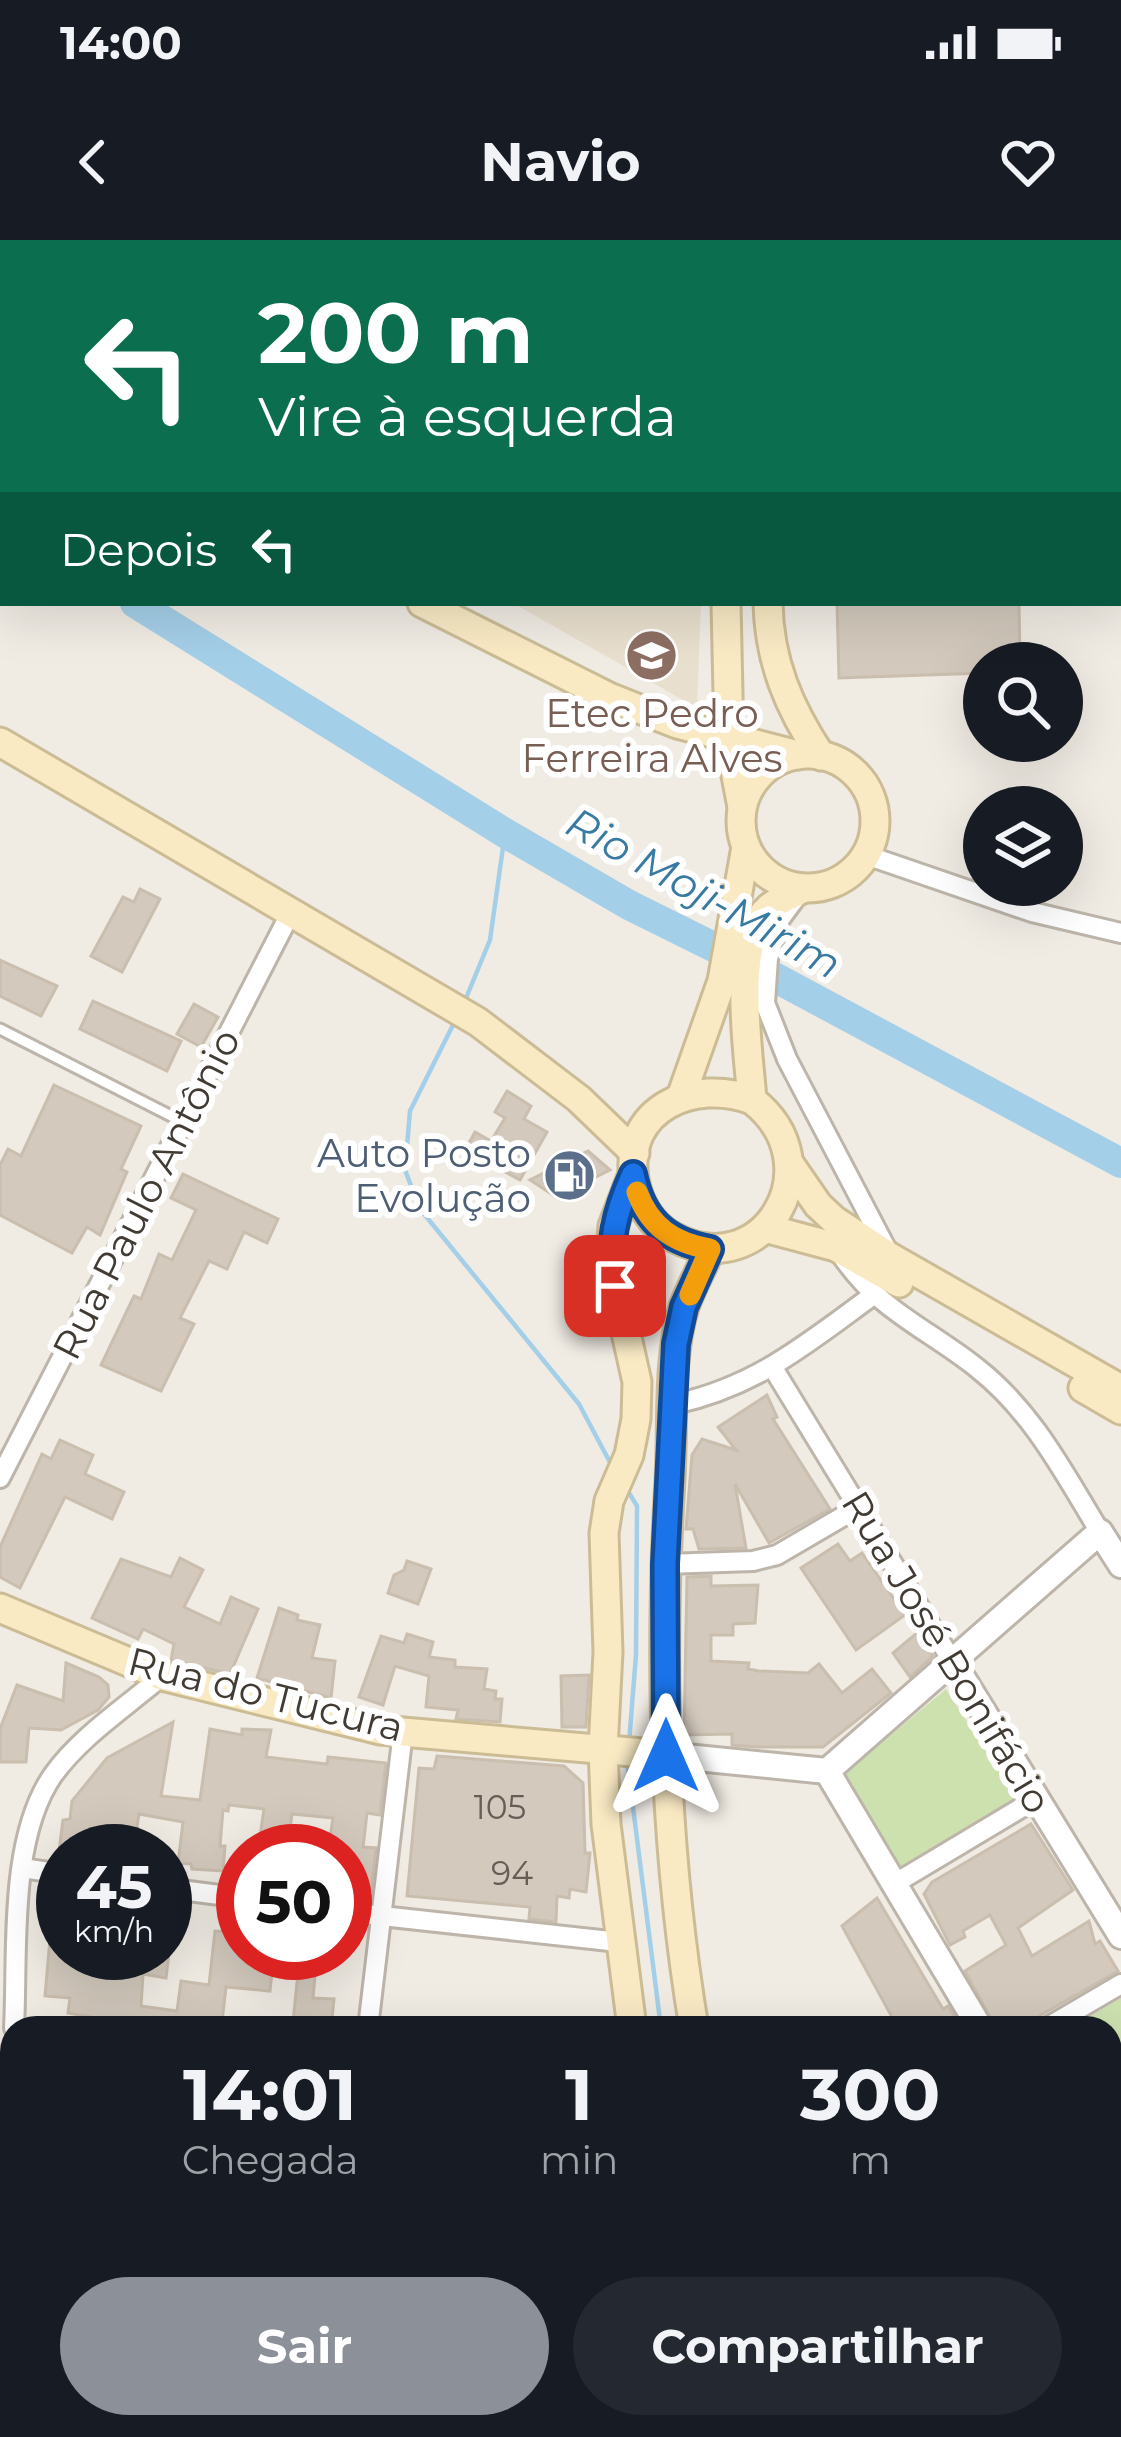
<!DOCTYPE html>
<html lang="pt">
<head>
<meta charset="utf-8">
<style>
	body { margin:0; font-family:Montserrat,sans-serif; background:#242831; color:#f1f3f6; height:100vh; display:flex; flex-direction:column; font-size:45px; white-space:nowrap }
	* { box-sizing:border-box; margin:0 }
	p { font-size:39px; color:#9ea1a6 }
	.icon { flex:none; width:66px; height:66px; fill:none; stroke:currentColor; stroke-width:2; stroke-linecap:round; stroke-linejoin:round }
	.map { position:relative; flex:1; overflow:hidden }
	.panel { position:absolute; left:0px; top:1776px; width:1122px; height:423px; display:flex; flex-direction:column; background:#171b24; border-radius:36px 36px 0 0; box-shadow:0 12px 48px #0002 }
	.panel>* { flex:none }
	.hud { position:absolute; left:0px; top:0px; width:1122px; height:366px; box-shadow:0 12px 48px #0002; background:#0b6e4f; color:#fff; overflow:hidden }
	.fabs { position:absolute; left:963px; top:402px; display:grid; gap:24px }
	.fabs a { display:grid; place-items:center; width:120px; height:120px; border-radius:50%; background:#171b24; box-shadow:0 12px 48px #0002; font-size:60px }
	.speed { position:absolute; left:36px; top:1584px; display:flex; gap:24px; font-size:60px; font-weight:700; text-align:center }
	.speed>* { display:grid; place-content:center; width:156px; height:156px; border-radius:50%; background:#171b24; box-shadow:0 12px 48px #0002; line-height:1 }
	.speed small { font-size:30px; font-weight:400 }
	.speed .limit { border:18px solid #d22; background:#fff; color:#111 }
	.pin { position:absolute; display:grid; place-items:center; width:102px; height:102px; color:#fff; margin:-51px; border-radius:24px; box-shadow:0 6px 18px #0006 }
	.me { position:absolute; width:132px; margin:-66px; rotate:0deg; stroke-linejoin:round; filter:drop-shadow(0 0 9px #0008) }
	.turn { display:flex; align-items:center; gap:42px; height:252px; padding:0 60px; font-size:54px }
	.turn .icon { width:156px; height:156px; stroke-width:2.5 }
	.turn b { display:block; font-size:84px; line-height:102px }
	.then { display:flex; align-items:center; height:114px; padding:0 60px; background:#0003; gap:24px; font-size:45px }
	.eta { display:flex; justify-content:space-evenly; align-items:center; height:204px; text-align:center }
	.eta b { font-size:72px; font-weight:700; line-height:84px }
	.button { display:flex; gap:24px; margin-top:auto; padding:24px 60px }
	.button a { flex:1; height:138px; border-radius:72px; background:#8c9099; color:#fff; font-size:48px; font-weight:700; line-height:138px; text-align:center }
	.button a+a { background:#242831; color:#f1f3f6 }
	.status { display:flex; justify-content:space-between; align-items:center; height:84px; padding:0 60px; background:#171b24; direction:ltr }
	.status svg { height:33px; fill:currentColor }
	header { display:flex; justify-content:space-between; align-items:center; height:156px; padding:0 60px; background:#171b24; font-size:54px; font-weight:700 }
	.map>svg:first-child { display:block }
	.education { fill:#e8dfce }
	.green { fill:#cde1af }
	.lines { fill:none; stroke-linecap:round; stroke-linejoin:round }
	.stream { stroke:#a4cfe8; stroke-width:4.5 }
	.river { stroke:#a4cfe8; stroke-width:30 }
	.building { fill:#d3c9bd; stroke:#cabeae; stroke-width:3 }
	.service-casing { stroke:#bdb5aa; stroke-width:15 }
	.minor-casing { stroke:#bdb5aa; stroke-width:24 }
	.tertiary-casing { stroke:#bdb5aa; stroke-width:30 }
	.secondary-casing { stroke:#ccbc96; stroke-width:33 }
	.service { stroke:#fff; stroke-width:9 }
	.minor { stroke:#fff; stroke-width:18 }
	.tertiary { stroke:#fff; stroke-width:24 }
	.secondary { stroke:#f9eac4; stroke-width:27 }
	.route-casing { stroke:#114b97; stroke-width:30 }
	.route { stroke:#1a73e8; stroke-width:21 }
	.slow { stroke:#f59e0b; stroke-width:21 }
	.labels { text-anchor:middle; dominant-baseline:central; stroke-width:12; stroke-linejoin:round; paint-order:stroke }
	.number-label { font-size:33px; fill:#665e56 }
	.education-label { font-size:39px; fill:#785e54; stroke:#fff }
	.service-label { font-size:39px; fill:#4e5e75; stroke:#fff; text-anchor:end }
	.street-label { font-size:39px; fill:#413b34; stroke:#fff }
	.water-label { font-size:42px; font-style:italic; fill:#387aa2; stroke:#fff }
</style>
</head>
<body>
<div class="status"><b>14:00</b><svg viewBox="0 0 49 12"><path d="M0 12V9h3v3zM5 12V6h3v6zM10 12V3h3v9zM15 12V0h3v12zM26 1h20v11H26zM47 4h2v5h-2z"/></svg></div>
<header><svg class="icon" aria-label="back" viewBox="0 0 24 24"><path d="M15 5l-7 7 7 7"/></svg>Navio<svg class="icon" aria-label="heart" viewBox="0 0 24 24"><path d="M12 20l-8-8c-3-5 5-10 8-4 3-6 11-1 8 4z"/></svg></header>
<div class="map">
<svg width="1121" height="2197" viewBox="0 0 1121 2197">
	<rect width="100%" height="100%" fill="#f0ebe3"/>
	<!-- education -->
	<polygon class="education" points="513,363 701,363 697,468"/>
	<!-- green -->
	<g class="green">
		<polygon points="946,1449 1016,1558 900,1627 844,1534"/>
		<polygon points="1121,1758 1121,1888 1110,1894 1110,1788 1071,1788"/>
		<polygon points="0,2130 12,2134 12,2187 152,2187 104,2197 0,2197"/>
	</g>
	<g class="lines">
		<!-- stream -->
		<g class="stream">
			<polyline points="464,763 490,700 505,593"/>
			<polyline points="456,779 410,871 405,930 420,969 579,1164 613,1228"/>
			<polyline points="626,1248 637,1266 636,1415 629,1503"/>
			<polyline points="627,1520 661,1788"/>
			<polyline points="721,2187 723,2197"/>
		</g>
		<!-- river -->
		<g class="river">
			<polyline points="0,281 3,282"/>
			<polyline points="135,363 505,593 629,665 776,738 1121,923"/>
		</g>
	</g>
	<!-- building -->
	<g class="building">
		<polygon points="837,363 1019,363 1020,423 984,423 984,433 839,438"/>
		<polygon points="140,649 160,659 122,732 91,716 123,657 134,662"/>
		<polygon points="0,720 57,746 41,776 0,756"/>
		<polygon points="93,761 181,801 167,831 80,789"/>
		<polygon points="194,764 218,777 201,807 177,794"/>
		<polygon points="54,845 141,886 121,929 127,932 100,995 87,987 72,1013 0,975 0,925 8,909 21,916"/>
		<polygon points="507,851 531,866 524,879 547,892 520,940 465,910 475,892 491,901 505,878 495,872"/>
		<polygon points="588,911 610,930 556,957 530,940"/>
		<polygon points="183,934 278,979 267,1003 244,992 227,1029 209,1021 180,1078 194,1084 161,1151 101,1125 134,1056 141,1059 159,1014 172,1020 196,970 171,958"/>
		<polygon points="767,1155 777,1177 773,1179 830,1269 769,1303 735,1244 746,1308 699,1309 693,1289 686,1289 692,1215 702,1199 736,1210 718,1187"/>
		<polygon points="60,1200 93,1215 85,1234 124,1252 112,1279 65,1257 20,1348 0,1337 0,1307 42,1214 51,1219"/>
		<polygon points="838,1304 850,1321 862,1313 905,1375 856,1410 801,1328"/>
		<polygon points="180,1318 203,1330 184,1367 220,1384 231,1357 258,1369 230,1434 171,1420 174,1404 143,1389 138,1399 92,1378 121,1319 171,1337"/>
		<polygon points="407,1321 431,1329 418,1364 388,1353 394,1335 404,1330"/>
		<polygon points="711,1336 711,1346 758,1345 755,1383 733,1384 733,1395 711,1395 711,1421 749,1423 748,1429 759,1431 808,1433 819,1424 842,1453 872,1429 891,1453 823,1507 757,1507 732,1505 732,1494 684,1495 687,1337"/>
		<polygon points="279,1368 298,1375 297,1380 320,1385 312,1418 335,1421 331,1458 257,1438"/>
		<polygon points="917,1393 933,1416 910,1437 893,1413"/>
		<polygon points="407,1394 433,1402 429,1417 455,1420 455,1427 487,1429 484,1449 496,1451 495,1459 502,1459 500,1482 456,1479 458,1470 426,1467 429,1436 395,1426 383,1465 359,1457 381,1396 404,1403"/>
		<polygon points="66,1423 99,1437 108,1445 109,1457 98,1470 61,1490 29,1488 26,1522 0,1522 0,1489 17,1445 63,1461"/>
		<polygon points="589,1435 586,1487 562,1487 561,1436"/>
		<polygon points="173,1482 161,1556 200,1560 210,1489 242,1495 242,1489 271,1490 266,1517 327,1524 328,1517 386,1523 380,1575 367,1573 363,1607 376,1608 371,1651 346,1649 349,1611 328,1611 333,1578 292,1574 287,1611 258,1611 264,1569 229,1565 228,1571 223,1570 220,1606 225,1606 223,1631 192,1629 191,1624 178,1623 183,1582 139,1574 133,1611 59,1611 63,1580 70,1579 72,1561 107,1518"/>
		<polygon points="437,1516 564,1526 583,1543 585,1613 590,1613 586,1652 570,1649 569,1658 557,1656 556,1682 529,1679 530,1667 407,1656 419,1528 434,1529"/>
		<polygon points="1031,1584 1073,1650 1018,1688 1032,1716 1089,1681 1095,1704 1100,1701 1118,1731 1039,1776 1033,1788 996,1788 965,1731 1006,1705 990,1675 963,1691 965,1697 950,1705 924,1654 932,1642"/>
		<polygon points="54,1653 63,1653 63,1713 169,1713 166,1738 143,1734 141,1766 177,1771 181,1741 209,1745 215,1691 243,1693 243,1713 274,1713 270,1751 226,1747 222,1782 218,1781 217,1786 190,1782 189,1788 139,1788 139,1785 109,1783 108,1787 90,1787 91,1777 68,1773 70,1758 45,1756"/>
		<polygon points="877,1658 943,1769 948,1766 956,1779 950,1783 953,1788 898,1788 842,1686"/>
		<polygon points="300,1713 317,1713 313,1758 334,1759 331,1788 311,1788 312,1783 293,1782"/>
	</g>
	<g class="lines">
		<defs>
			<polyline id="service" points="0,789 183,882"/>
			<g id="minor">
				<polyline points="1053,0 1053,3"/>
				<polyline points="1119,169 1121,169"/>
				<polyline points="866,615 1032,672 1121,693"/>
				<polyline points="797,656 780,679 768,718 765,763 787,819 888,1012"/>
				<path d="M842,1016c36,54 86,73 135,112 56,44 87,105 123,164"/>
				<polyline points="773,1128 954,1424"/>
				<path d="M675,1164c82,-18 131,-60 197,-108"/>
				<polyline points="0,1238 292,670"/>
				<polyline points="665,1324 753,1321 777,1315 859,1267"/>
				<polyline points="22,1628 63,1634"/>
				<polyline points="894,1644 1036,1559"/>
				<polyline points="165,1648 243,1658"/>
				<polyline points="345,1672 619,1702"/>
				<path d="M14,1788c4,-76 -6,-188 39,-253 28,-39 73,-68 109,-99"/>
				<polyline points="368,1788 403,1492"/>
				<polyline points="1046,1788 1121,1744"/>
				<polyline points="1110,1909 1121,1903"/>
				<polyline points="9,1928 12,1847"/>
				<polyline points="0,2099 12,2065"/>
				<polyline points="0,2113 12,2117"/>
				<polyline points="231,2187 245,2197"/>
				<polyline points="514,2197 521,2187"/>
			</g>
			<g id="tertiary">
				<polyline points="954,1424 1121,1696"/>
				<polyline points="666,1515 827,1531"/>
				<polyline points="827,1531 1100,1292 1121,1325"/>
				<polyline points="827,1531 980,1788"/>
				<polyline points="1110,2012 1121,2031"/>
			</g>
			<g id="secondary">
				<polyline points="733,3 733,0"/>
				<polyline points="780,3 780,0"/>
				<polyline points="0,127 3,129"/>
				<polyline points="422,363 609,457 677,484 798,515"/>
				<polyline points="726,363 729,499 742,567"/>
				<path d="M768,363c1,58 21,105 53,153"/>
				<polyline points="0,502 478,782 579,859 635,913"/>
				<circle cx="808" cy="581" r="67"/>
				<polyline points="681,857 722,741 746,607"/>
				<path d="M752,860c-57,-22 -129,8 -118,79 4,24 17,46 39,58 91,49 162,-73 79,-137 -3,-46 -22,-159 17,-192 9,-8 22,-13 33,-19"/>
				<polyline points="791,926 818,965 834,980 890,1017 1121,1149"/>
				<polyline points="765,988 836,1007 899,1043"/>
				<polyline points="1083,1148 1121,1170"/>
				<polyline points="0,1368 162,1436 380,1490 666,1515"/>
				<polyline points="632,1788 606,1584 603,1509 608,1412 604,1293 609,1261 629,1215 636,1179 637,1142 610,1021 613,986 633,934"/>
				<path d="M694,1788c-30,-181 -35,-365 -24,-548 3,-53 -2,-123 14,-173 7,-20 18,-39 26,-58"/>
				<polyline points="0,1925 12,1929"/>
				<polyline points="697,2187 699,2197"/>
				<polyline points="908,2197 908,2187"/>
			</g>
		</defs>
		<!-- service casing -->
		<use href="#service" class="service-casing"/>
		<!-- minor casing -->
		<use href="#minor" class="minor-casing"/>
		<!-- tertiary casing -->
		<use href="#tertiary" class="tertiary-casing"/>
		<!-- secondary casing -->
		<use href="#secondary" class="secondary-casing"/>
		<!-- service -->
		<use href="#service" class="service"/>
		<!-- minor -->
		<use href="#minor" class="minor"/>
		<!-- tertiary -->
		<use href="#tertiary" class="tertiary"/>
		<!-- secondary -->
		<use href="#secondary" class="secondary"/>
	</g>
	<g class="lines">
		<defs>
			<path id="route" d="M615,1046c-8,-41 1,-75 18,-112 9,44 32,67 77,75l-26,58 -8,37 -11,220 1,192"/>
		</defs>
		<!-- route casing -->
		<use href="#route" class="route-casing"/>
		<!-- route -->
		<use href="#route" class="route"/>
		<!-- slow -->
		<path class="slow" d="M637,952c13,35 37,51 73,57l-20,46"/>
	</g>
	<!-- icons -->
	<defs>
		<symbol id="university-disc" viewBox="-11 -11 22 22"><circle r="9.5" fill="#8d6e63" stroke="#fff"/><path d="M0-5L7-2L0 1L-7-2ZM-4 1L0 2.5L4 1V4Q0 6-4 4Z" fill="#fff"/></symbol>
		<symbol id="fuel-disc" viewBox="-11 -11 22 22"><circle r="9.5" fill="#5c6f8a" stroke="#fff"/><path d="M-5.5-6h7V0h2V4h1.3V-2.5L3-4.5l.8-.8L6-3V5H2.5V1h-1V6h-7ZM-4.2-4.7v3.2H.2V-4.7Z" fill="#fff"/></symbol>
	</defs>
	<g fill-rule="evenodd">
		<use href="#university-disc" x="622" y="386" width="59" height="59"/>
		<use href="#fuel-disc" x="540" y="906" width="59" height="59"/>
	</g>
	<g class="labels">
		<!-- number labels -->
		<g class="number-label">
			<text x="500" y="1567">105</text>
			<text x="512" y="1633">94</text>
		</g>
		<!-- education labels -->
		<g class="education-label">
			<text x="652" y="473">Etec Pedro<tspan x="652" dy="45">Ferreira Alves</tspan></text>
		</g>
		<!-- service labels -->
		<g class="service-label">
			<text x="531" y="913">Auto Posto<tspan x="531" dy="45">Evolução</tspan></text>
		</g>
		<!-- street labels -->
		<g class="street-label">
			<text transform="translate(146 954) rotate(-63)">Rua Paulo Antônio</text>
			<text transform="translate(947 1412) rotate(59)">Rua José Bonifácio</text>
			<text transform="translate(266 1454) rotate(14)">Rua do Tucura</text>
		</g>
		<!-- water labels -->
		<g class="water-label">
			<text transform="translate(704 653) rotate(29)">Rio Moji-Mirim</text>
		</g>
	</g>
</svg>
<div class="fabs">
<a><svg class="icon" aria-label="search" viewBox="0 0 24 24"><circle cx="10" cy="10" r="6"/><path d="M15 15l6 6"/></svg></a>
<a><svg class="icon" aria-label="layers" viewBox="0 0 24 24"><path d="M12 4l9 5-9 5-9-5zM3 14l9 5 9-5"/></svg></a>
</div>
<div class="speed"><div>45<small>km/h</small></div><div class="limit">50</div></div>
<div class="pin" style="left:615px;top:1046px;background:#d93025"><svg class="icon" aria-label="arrive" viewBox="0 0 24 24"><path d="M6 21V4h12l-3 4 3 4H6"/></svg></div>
<svg class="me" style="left:666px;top:1516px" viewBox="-20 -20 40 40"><path d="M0-17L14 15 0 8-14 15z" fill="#1a73e8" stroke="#fff" stroke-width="4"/></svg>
<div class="hud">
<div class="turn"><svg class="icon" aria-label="left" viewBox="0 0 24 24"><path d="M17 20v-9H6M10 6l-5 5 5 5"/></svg><div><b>200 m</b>Vire à esquerda</div></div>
<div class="then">Depois<svg class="icon" aria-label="left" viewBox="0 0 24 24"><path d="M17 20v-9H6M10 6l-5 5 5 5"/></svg></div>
</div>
<section class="panel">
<div class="eta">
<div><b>14:01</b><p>Chegada</p></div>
<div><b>1</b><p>min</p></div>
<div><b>300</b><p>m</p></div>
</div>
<div class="button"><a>Sair</a><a>Compartilhar</a></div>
</section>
</div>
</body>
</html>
